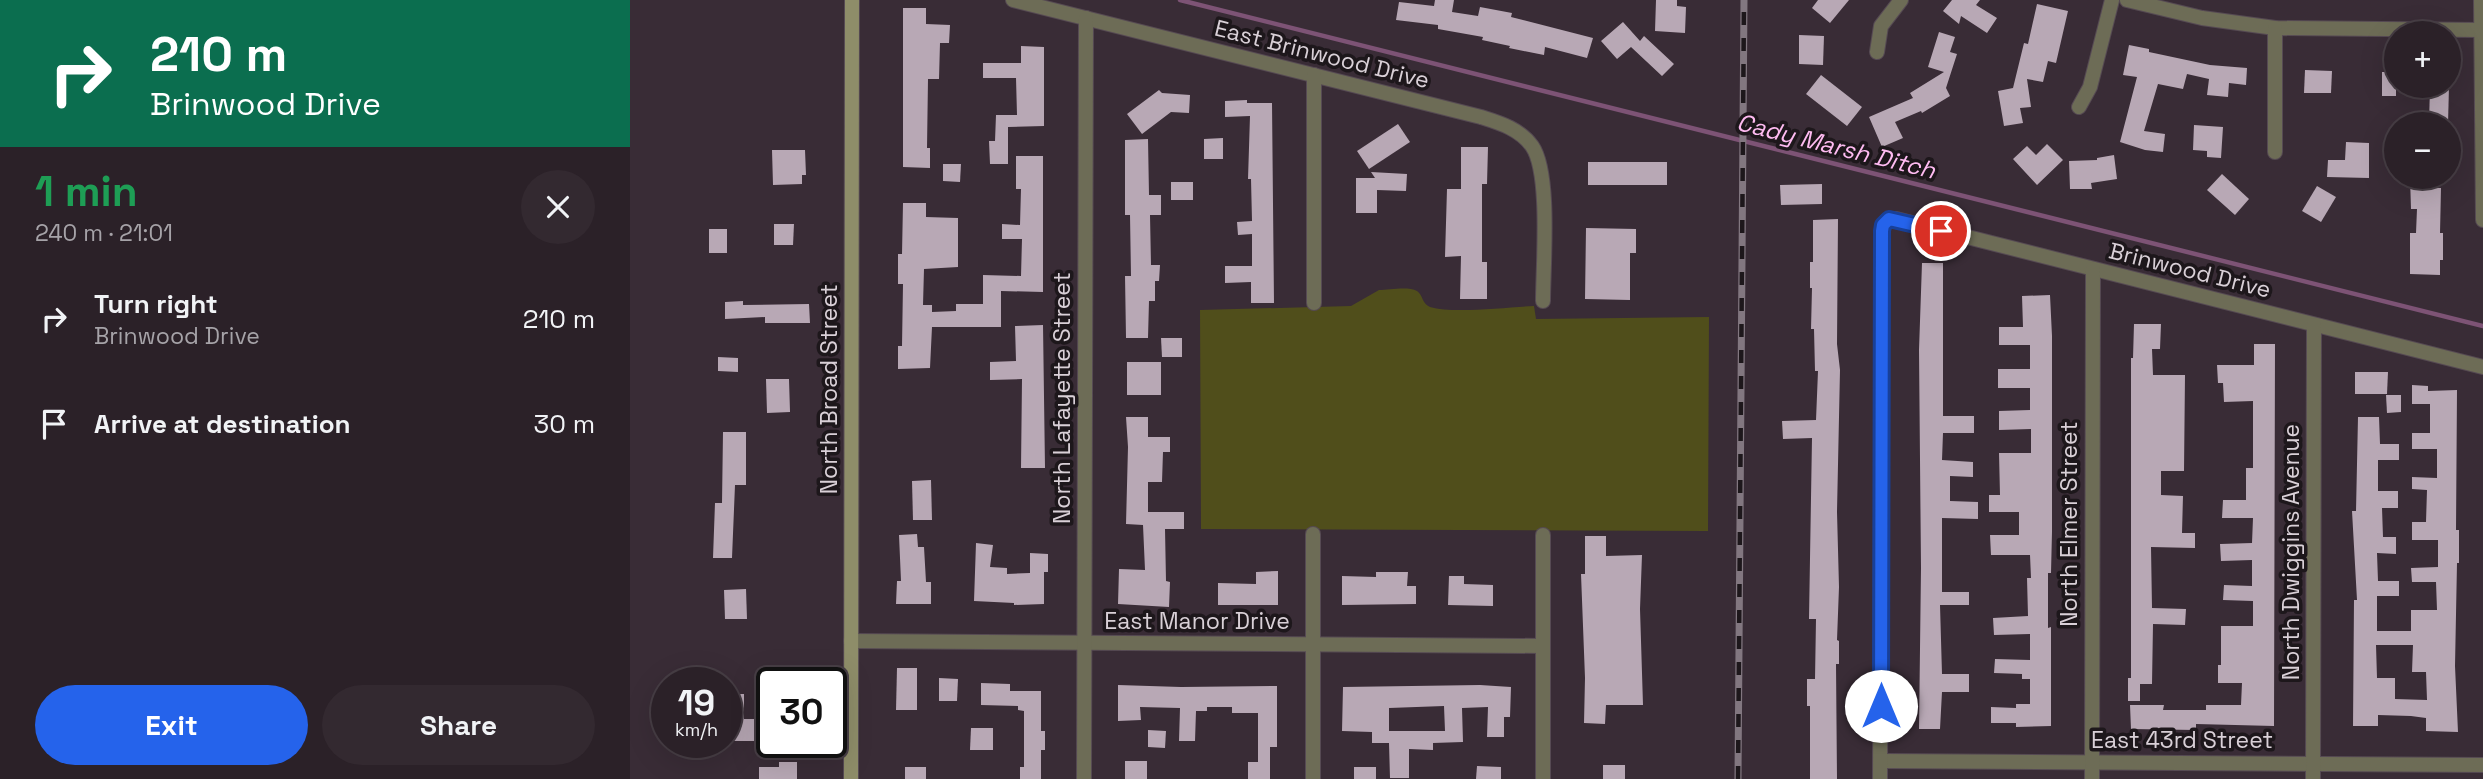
<!DOCTYPE html>
<html lang="en">
<head>
<meta charset="utf-8">
<style>
	body { margin:0; font-family:"Space Grotesk",sans-serif; background:#332930; color:#f1f3f6; height:100vh; display:flex; flex-direction:column; font-size:26px; white-space:nowrap }
	* { box-sizing:border-box; margin:0 }
	p { font-size:23px; color:#a6a3a8 }
	.icon { flex:none; width:38px; height:38px; fill:none; stroke:currentColor; stroke-width:2; stroke-linecap:round; stroke-linejoin:round }
	.map { position:relative; flex:1; overflow:hidden }
	.details { display:flex; flex-direction:column; background:#2b2128; width:630px }
	.details>* { flex:none }
	.hud { background:#0b6e4f; color:#fff; overflow:hidden }
	.fabs { position:absolute; left:1754px; top:21px; display:grid; gap:14px }
	.fabs a { display:grid; place-items:center; width:77px; height:77px; border-radius:50%; background:#2b2128; box-shadow:0 7px 28px #0002,0 0 0 2px #473e45; font-size:35px }
	.speed { position:absolute; left:21px; top:667px; display:flex; gap:14px; font-size:35px; font-weight:700; text-align:center }
	.speed>* { display:grid; place-content:center; width:91px; height:91px; border-radius:50%; background:#2b2128; box-shadow:0 7px 28px #0002,0 0 0 2px #473e45; line-height:1 }
	.speed small { font-size:18px; font-weight:400 }
	.speed .limit { border:4px solid #111; border-radius:10px; background:#fff; color:#111 }
	.pin { position:absolute; display:grid; place-items:center; width:60px; height:60px; color:#fff; margin:-30px; border:4px solid #fff; border-radius:50%; box-shadow:0 2px 7px #0007 }
	.me { position:absolute; width:77px; margin:-38px; rotate:0deg; stroke-linejoin:round; filter:drop-shadow(0 0 5px #0008) }
	.turn { display:flex; align-items:center; gap:24px; height:147px; padding:0 35px; font-size:32px }
	.turn .icon { width:91px; height:91px; stroke-width:2.5 }
	.turn b { display:block; font-size:49px; line-height:60px }
	.round { display:grid; place-items:center; flex:none; width:74px; height:74px; border-radius:37px; background:#332930 }
	.overview { display:flex; align-items:center; justify-content:space-between; height:119px; padding:0 35px }
	h1 { font-size:42px; font-weight:700; line-height:52px; color:#1e9e55 }
	.cta { display:flex; gap:14px; margin-top:auto; padding:14px 35px }
	.cta a { flex:1; height:80px; border-radius:42px; background:#2563eb; color:#fff; font-size:28px; font-weight:700; line-height:80px; text-align:center }
	.cta a+a { background:#332930; color:#f1f3f6 }
	ul { padding:0; list-style:none }
	li { display:flex; align-items:center; gap:21px; height:105px; padding:0 35px }
	li div { flex:1 }
	li b { display:block; font-size:26px }
	li em { font-style:normal }
	main { display:flex; flex:1; min-height:0 }
	.map>svg:first-child { display:block }
	.green { fill:#504e1b }
	.lines { fill:none; stroke-linecap:round; stroke-linejoin:round }
	.stream { stroke:#7d5375; stroke-width:4.5 }
	.building { fill:#b8a8b5; fill-rule:evenodd }
	.street-casing { stroke:#564a53; stroke-width:16 }
	.secondary-casing { stroke:#564a53; stroke-width:16 }
	.street { stroke:#6d6c56; stroke-width:14 }
	.secondary { stroke:#8e8d69; stroke-width:14 }
	.rail-casing { stroke:#827780; stroke-width:7 }
	.rail { stroke:#1d171b; stroke-width:4.5; stroke-dasharray:13; stroke-linecap:butt }
	.route-casing { stroke:#184099; stroke-width:18 }
	.route { stroke:#2563eb; stroke-width:12 }
	.labels { text-anchor:middle; dominant-baseline:central; stroke-width:7; stroke-linejoin:round; paint-order:stroke }
	.street-label { font-size:23px; fill:#d9d0d7; stroke:#1d171b }
	.water-label { font-size:24px; font-style:italic; fill:#febbf1; stroke:#1d171b }
</style>
</head>
<body>
<main>
<section class="details">
<div class="hud">
<div class="turn"><svg class="icon" aria-label="right" viewBox="0 0 24 24"><path d="M7 20v-9h11M14 6l5 5-5 5"/></svg><div><b>210 m</b>Brinwood Drive</div></div>
</div>
<div class="overview"><div><h1>1 min</h1><p>240 m · 21:01</p></div><a class="round"><svg class="icon" aria-label="close" viewBox="0 0 24 24"><path d="M6 6l12 12M18 6L6 18"/></svg></a></div>
<ul>
<li><svg class="icon" aria-label="right" viewBox="0 0 24 24"><path d="M7 20v-9h11M14 6l5 5-5 5"/></svg><div><b>Turn right</b><p>Brinwood Drive</p></div><em>210 m</em></li>
<li><svg class="icon" aria-label="arrive" viewBox="0 0 24 24"><path d="M6 21V4h12l-3 4 3 4H6"/></svg><div><b>Arrive at destination</b></div><em>30 m</em></li>
</ul>
<div class="cta"><a>Exit</a><a>Share</a></div>
</section>
<div class="map">
<svg width="1853" height="779" viewBox="0 0 1853 779">
	<rect width="100%" height="100%" fill="#392c36"/>
	<!-- green -->
	<path class="green" d="M749,290c10,0 29,-4 38,1 6,4 5,13 13,16 24,7 77,0 104,-1l2,13 173,-2 -1,214 -507,-2 -1,-219 151,-4z"/>
	<g class="lines">
		<!-- stream -->
		<polyline class="stream" points="550,0 1853,326"/>
	</g>
	<!-- building -->
	<g class="building">
		<polygon points="805,0 824,0 822,12 848,16 850,7 882,13 881,17 963,38 957,58 915,47 914,55 879,48 880,46 852,40 853,37 808,29 808,25 766,20 769,2 804,6"/>
		<polygon points="1026,0 1047,0 1047,6 1056,7 1055,33 1025,31"/>
		<polygon points="1188,0 1219,0 1200,23 1182,8"/>
		<polygon points="1322,0 1350,0 1346,5 1367,18 1357,33 1331,16 1329,24 1313,11"/>
		<polygon points="1407,4 1438,11 1426,63 1418,61 1413,82 1397,79 1401,107 1390,108 1393,123 1374,126 1368,91 1383,88 1394,43 1398,44"/>
		<polygon points="273,8 296,8 296,24 320,25 319,43 310,43 309,79 298,79 297,148 300,148 300,168 273,167"/>
		<polygon points="993,22 1010,41 1014,36 1044,64 1032,76 1001,47 987,59 971,41"/>
		<polygon points="1309,32 1325,37 1320,52 1327,54 1316,88 1320,96 1292,113 1291,111 1265,122 1273,138 1252,147 1239,117 1283,98 1280,93 1314,72 1298,67"/>
		<polygon points="1169,35 1194,36 1193,65 1169,64"/>
		<polygon points="1499,45 1519,49 1519,52 1580,65 1617,68 1616,85 1599,83 1598,97 1577,95 1579,79 1557,74 1553,89 1528,84 1514,131 1535,134 1533,152 1515,150 1490,142 1507,77 1493,75"/>
		<polygon points="391,46 414,47 414,126 378,127 378,164 360,164 359,141 365,141 366,115 387,115 386,78 353,78 353,63 391,63"/>
		<polygon points="1675,70 1702,71 1701,93 1674,93"/>
		<rect x="1752" y="72" width="14" height="24"/>
		<polygon points="1191,75 1232,107 1217,126 1176,94"/>
		<polygon points="1800,86 1819,86 1818,124 1799,124"/>
		<polygon points="529,90 532,93 560,95 559,113 541,112 512,134 497,114"/>
		<polygon points="617,100 617,103 642,103 644,303 621,303 621,282 595,283 595,266 622,266 622,234 608,235 607,222 622,221 621,179 618,179 620,116 595,117 595,101"/>
		<polygon points="768,124 780,142 739,169 727,151"/>
		<polygon points="1564,125 1593,127 1591,158 1577,157 1577,151 1563,150"/>
		<polygon points="593,138 593,159 574,159 574,139"/>
		<polygon points="518,139 519,195 531,195 531,215 520,215 521,265 530,265 529,281 525,281 525,301 519,301 518,338 496,338 495,276 501,276 500,215 495,215 495,140"/>
		<polygon points="1716,142 1739,143 1739,178 1697,177 1698,160 1715,160"/>
		<polygon points="1417,144 1433,160 1407,185 1383,159 1397,146 1406,155"/>
		<polygon points="831,147 858,147 857,184 852,184 852,262 857,262 857,299 830,299 831,256 815,257 817,189 831,189"/>
		<polygon points="142,150 175,150 176,175 172,175 172,184 143,185"/>
		<polygon points="1484,155 1487,179 1461,183 1462,189 1440,189 1439,161 1467,160 1467,158"/>
		<polygon points="386,156 413,156 413,292 371,291 371,327 302,327 300,368 268,369 268,346 272,346 273,284 268,284 268,254 272,254 273,203 296,203 296,217 328,218 328,267 294,269 293,305 302,305 302,312 326,311 326,304 353,304 353,275 391,276 392,239 372,239 372,224 390,225 391,189 386,189"/>
		<rect x="958" y="162" width="79" height="23"/>
		<polygon points="313,164 331,164 330,182 313,181"/>
		<polygon points="741,172 777,174 776,191 747,190 747,213 726,213 726,178 745,178"/>
		<polygon points="1592,174 1619,199 1605,215 1577,190"/>
		<polygon points="1780,177 1800,177 1800,188 1811,188 1810,233 1813,233 1813,260 1810,260 1810,275 1780,274 1780,233 1786,233 1787,209 1781,209"/>
		<rect x="541" y="182" width="22" height="18"/>
		<polygon points="1192,184 1192,204 1151,205 1150,185"/>
		<polygon points="1687,186 1706,197 1691,222 1672,211"/>
		<polygon points="1208,219 1207,344 1210,370 1207,512 1209,587 1207,640 1209,641 1209,664 1206,664 1207,779 1180,779 1180,706 1177,706 1177,679 1185,679 1186,619 1179,619 1182,438 1153,439 1152,421 1186,420 1188,371 1185,371 1184,329 1181,329 1182,288 1180,288 1180,262 1183,262 1183,220"/>
		<polygon points="144,224 164,224 163,245 144,245"/>
		<polygon points="956,228 1006,229 1006,253 1000,253 1000,300 955,299"/>
		<rect x="79" y="229" width="18" height="24"/>
		<polygon points="1292,263 1313,263 1313,416 1344,416 1344,433 1313,433 1312,460 1343,462 1343,477 1320,476 1320,501 1348,502 1348,519 1312,518 1312,592 1339,592 1339,605 1310,605 1312,674 1339,674 1339,692 1312,692 1310,729 1289,729 1291,568 1289,350"/>
		<polygon points="1420,295 1422,336 1422,532 1421,573 1418,573 1418,628 1421,627 1421,726 1386,727 1386,723 1361,723 1361,707 1386,708 1386,704 1400,704 1400,679 1392,679 1392,674 1364,673 1365,659 1400,660 1400,634 1364,635 1363,618 1398,616 1397,578 1401,578 1400,555 1361,555 1360,535 1389,535 1389,512 1359,512 1359,495 1370,495 1369,453 1401,453 1401,429 1369,430 1369,411 1400,410 1400,388 1368,388 1368,369 1400,369 1400,345 1369,345 1369,327 1393,327 1392,296"/>
		<polygon points="113,301 113,305 179,304 180,323 135,323 135,317 95,319 95,302"/>
		<polygon points="1504,324 1531,324 1530,349 1522,349 1523,375 1555,375 1554,471 1531,471 1531,495 1553,496 1552,533 1565,533 1565,548 1521,547 1522,608 1556,609 1555,625 1523,624 1522,684 1510,684 1510,701 1498,701 1498,678 1501,678 1501,358 1503,358"/>
		<polygon points="413,325 415,468 391,468 392,379 360,380 360,362 386,361 385,326"/>
		<polygon points="531,338 552,338 552,357 532,357"/>
		<polygon points="1624,344 1645,344 1644,726 1566,724 1566,730 1501,729 1500,705 1534,705 1533,710 1576,710 1576,705 1611,705 1612,683 1588,683 1588,665 1591,665 1591,626 1623,626 1623,601 1593,600 1594,585 1622,586 1622,560 1591,561 1590,544 1622,543 1623,518 1592,518 1593,500 1616,500 1616,468 1623,468 1623,401 1594,402 1593,383 1588,383 1587,365 1624,365"/>
		<polygon points="88,357 108,358 108,372 88,371"/>
		<rect x="497" y="362" width="34" height="33"/>
		<polygon points="1725,372 1758,372 1757,394 1725,394"/>
		<polygon points="136,379 159,379 160,412 137,413"/>
		<path d="M1782,385l16,1v5l29,-1 -1,140h3v33h-2l-2,103 3,66 -32,-1v-13l-15,-2 -33,-1v11h-25l1,-126h3l-5,-89h4l2,-94h21l1,27h19v16h-21v31h20v17h-16l1,29h13v17l-19,-1 1,28h21v15h-22v35h34v-21h26l-1,-28h-24l-1,-14 27,-1v-27h-26v-18h14l1,-32 -15,-1v-12l25,1v-29h-25v-16h18v-29h-18zM1746,645h37l-1,27h14l1,28 -32,-1v-21h-18z"/>
		<polygon points="1756,395 1771,395 1771,412 1757,413"/>
		<polygon points="496,417 518,417 518,437 540,437 540,452 533,452 532,482 518,482 518,512 554,512 554,529 535,529 536,581 540,582 539,607 488,604 489,569 515,570 513,525 496,524 498,447"/>
		<polygon points="93,432 116,432 116,485 105,485 102,558 83,558 85,503 92,503"/>
		<polygon points="301,480 302,520 283,520 282,481"/>
		<polygon points="287,534 288,547 294,547 296,582 301,582 301,604 266,604 267,581 271,581 269,535"/>
		<polygon points="955,536 976,536 976,556 1012,555 1010,609 1013,705 976,705 975,724 954,723 955,678 951,574 955,574"/>
		<polygon points="346,543 363,545 360,567 377,568 377,574 400,573 400,553 418,554 418,572 414,572 414,604 384,605 384,603 344,601"/>
		<polygon points="648,571 648,605 588,605 588,583 626,584 626,572"/>
		<polygon points="746,572 778,572 777,586 786,586 786,604 712,605 712,576 746,577"/>
		<polygon points="819,576 834,576 834,584 863,585 863,606 818,605"/>
		<polygon points="116,589 117,619 95,619 94,590"/>
		<polygon points="267,668 287,668 287,710 266,710"/>
		<polygon points="309,678 328,679 327,701 309,701"/>
		<polygon points="351,683 380,684 380,691 411,691 411,731 415,731 415,750 411,750 411,779 390,779 390,767 394,767 394,711 388,710 388,706 351,705"/>
		<polygon points="488,685 551,687 647,686 647,747 640,747 640,779 618,779 618,762 628,762 628,713 602,713 602,707 577,707 577,711 566,711 565,741 549,741 550,708 510,707 511,720 488,721"/>
		<path d="M850,685l31,2 -1,30h-6v20h-17l1,-30 -26,1 1,34 -30,1v7l-24,-1v29h-19l-1,-35h-17v-11l-30,-1 1,-44zM814,706l1,25h-56v-23z"/>
		<polygon points="96,694 114,694 114,719 130,719 130,741 96,741"/>
		<polygon points="341,728 363,728 363,750 340,750"/>
		<polygon points="518,730 536,731 535,748 518,747"/>
		<rect x="495" y="761" width="22" height="18"/>
		<polygon points="149,762 167,762 167,779 129,779 129,767 149,767"/>
		<rect x="973" y="765" width="22" height="14"/>
		<polygon points="847,766 871,767 871,779 846,779"/>
		<rect x="275" y="767" width="21" height="12"/>
		<rect x="724" y="767" width="22" height="12"/>
	</g>
	<g class="lines">
		<defs>
			<g id="street">
				<path d="M383,0l468,117c19,6 39,12 51,29 19,27 11,120 11,155"/>
				<polyline points="1497,0 1572,18 1645,28 1851,30"/>
				<polyline points="1851,0 1853,220"/>
				<polyline points="1645,28 1645,152"/>
				<polyline points="1247,52 1251,26 1271,0"/>
				<polyline points="684,75 684,303"/>
				<polyline points="1449,107 1460,87 1482,0"/>
				<polyline points="221,641 913,646"/>
				<polyline points="1251,761 1853,765"/>
				<polyline points="454,779 456,18"/>
				<polyline points="683,779 683,534"/>
				<polyline points="913,779 913,535"/>
				<polyline points="1250,779 1252,231 1256,221 1266,219 1853,367"/>
				<polyline points="1462,779 1463,269"/>
				<polyline points="1683,779 1684,325"/>
			</g>
			<polyline id="secondary" points="221,779 222,0"/>
		</defs>
		<!-- street casing -->
		<use href="#street" class="street-casing"/>
		<!-- secondary casing -->
		<use href="#secondary" class="secondary-casing"/>
		<!-- street -->
		<use href="#street" class="street"/>
		<!-- secondary -->
		<use href="#secondary" class="secondary"/>
		<defs>
			<polyline id="rail" points="1108,779 1114,0"/>
		</defs>
		<!-- rail casing -->
		<use href="#rail" class="rail-casing"/>
		<!-- rail -->
		<use href="#rail" class="rail"/>
	</g>
	<g class="lines">
		<defs>
			<polyline id="route" points="1251,706 1252,231 1253,225 1259,219 1311,231"/>
		</defs>
		<!-- route casing -->
		<use href="#route" class="route-casing"/>
		<!-- route -->
		<use href="#route" class="route"/>
	</g>
	<g class="labels">
		<!-- street labels -->
		<g class="street-label">
			<text transform="translate(692 54) rotate(14)">East Brinwood Drive</text>
			<text transform="translate(1560 270) rotate(14)">Brinwood Drive</text>
			<text transform="translate(199 389) rotate(-90)">North Broad Street</text>
			<text transform="translate(432 398) rotate(-90)">North Lafayette Street</text>
			<text transform="translate(1439 524) rotate(-90)">North Elmer Street</text>
			<text transform="translate(1661 552) rotate(-90)">North Dwiggins Avenue</text>
			<text x="567" y="621">East Manor Drive</text>
			<text x="1552" y="740">East 43rd Street</text>
		</g>
		<!-- water labels -->
		<g class="water-label">
			<text transform="translate(1206 146) rotate(14)">Cady Marsh Ditch</text>
		</g>
	</g>
</svg>
<div class="fabs">
<a>+</a>
<a>−</a>
</div>
<div class="speed"><div>19<small>km/h</small></div><div class="limit">30</div></div>
<div class="pin" style="left:1311px;top:231px;background:#d93025"><svg class="icon" aria-label="arrive" viewBox="0 0 24 24"><path d="M6 21V4h12l-3 4 3 4H6"/></svg></div>
<svg class="me" style="left:1251px;top:706px" viewBox="-20 -20 40 40"><circle r="19" fill="#fff"/><path d="M0-13L10 11 0 6-10 11z" fill="#2563eb"/></svg>
</div>
</main>
</body>
</html>
